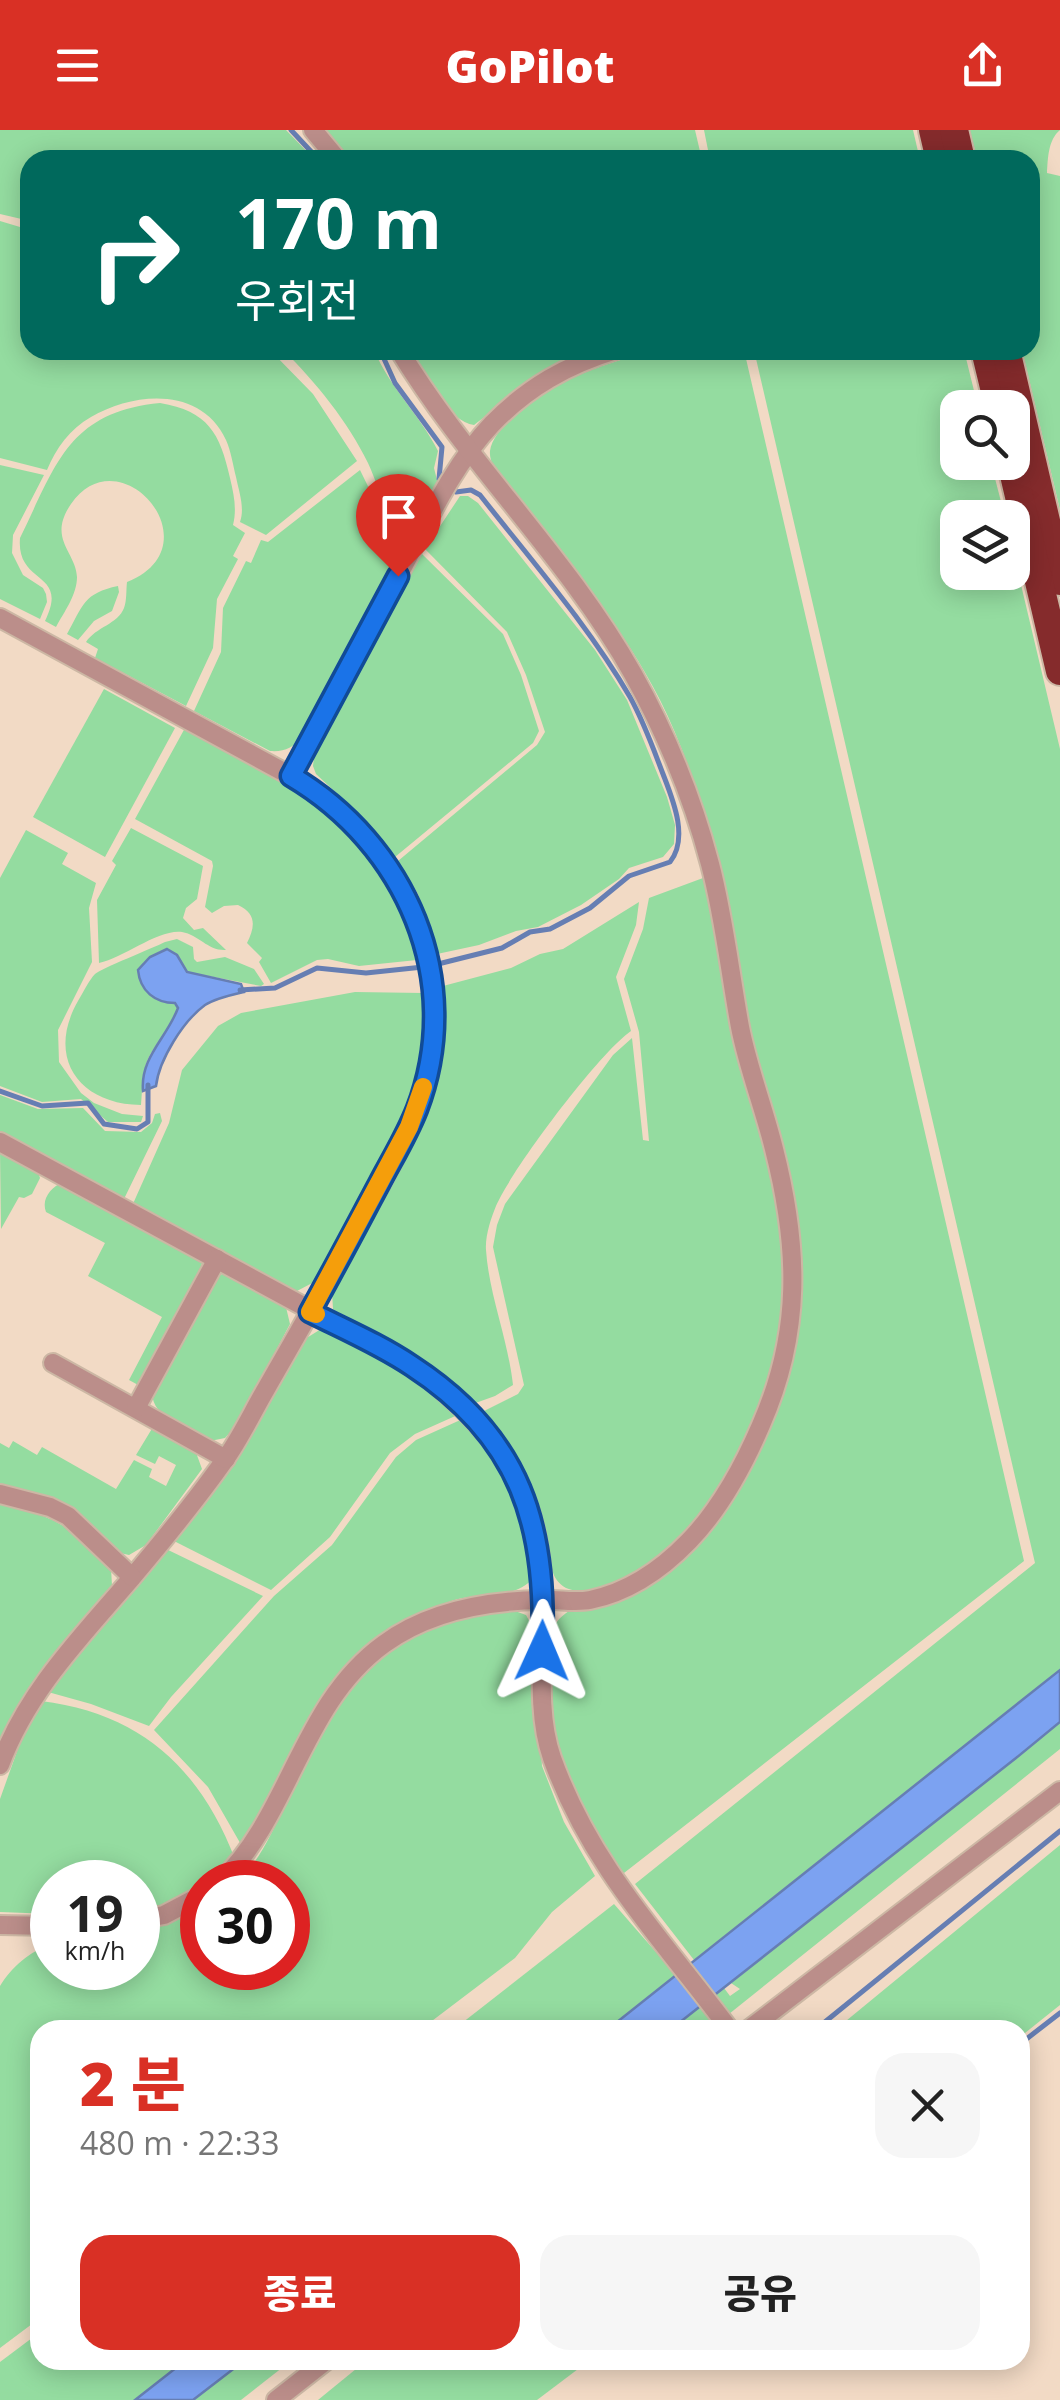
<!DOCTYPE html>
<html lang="ko">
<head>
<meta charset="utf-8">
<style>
	body { margin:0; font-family:"Open Sans","Noto Sans KR",sans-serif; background:#f6f6f6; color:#222; height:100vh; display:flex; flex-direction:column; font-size:38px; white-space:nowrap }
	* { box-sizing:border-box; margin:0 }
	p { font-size:32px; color:#767676 }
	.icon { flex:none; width:55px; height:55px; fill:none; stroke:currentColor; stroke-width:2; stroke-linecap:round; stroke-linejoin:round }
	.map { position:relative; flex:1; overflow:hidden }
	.side { position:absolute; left:30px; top:1890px; width:1000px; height:350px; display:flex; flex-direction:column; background:#fff; border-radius:30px; box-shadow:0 5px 25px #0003 }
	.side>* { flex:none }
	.banner { position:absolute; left:20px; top:20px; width:1020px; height:210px; border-radius:30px; box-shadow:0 5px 25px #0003; background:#00695c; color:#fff; overflow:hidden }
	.fabs { position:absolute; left:940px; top:260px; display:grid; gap:20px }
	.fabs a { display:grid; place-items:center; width:90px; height:90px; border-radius:20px; background:#fff; box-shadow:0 5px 25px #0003; font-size:50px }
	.speed { position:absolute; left:30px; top:1730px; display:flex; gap:20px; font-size:50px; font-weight:700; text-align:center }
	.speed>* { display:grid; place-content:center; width:130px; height:130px; border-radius:50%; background:#fff; box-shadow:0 5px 25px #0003; line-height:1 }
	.speed small { font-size:25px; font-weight:400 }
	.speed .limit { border:15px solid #d22; background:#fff; color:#111 }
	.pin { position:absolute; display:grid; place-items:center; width:85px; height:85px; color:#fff; margin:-102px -42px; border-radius:50% 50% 50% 0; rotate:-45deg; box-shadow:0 0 10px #0007 }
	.pin .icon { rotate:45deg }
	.me { position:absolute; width:110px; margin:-55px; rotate:1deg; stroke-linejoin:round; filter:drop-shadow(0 0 8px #0008) }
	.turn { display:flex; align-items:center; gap:35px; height:210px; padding:0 50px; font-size:45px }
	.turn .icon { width:130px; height:130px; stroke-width:2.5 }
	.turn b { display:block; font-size:70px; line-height:85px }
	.round { display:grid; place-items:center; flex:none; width:105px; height:105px; border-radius:30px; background:#f6f6f6 }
	.headline { display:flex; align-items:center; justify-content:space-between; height:170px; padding:0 50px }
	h1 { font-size:60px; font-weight:800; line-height:75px; color:#d93025 }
	.button { display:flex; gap:20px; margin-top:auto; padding:20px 50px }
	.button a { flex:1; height:115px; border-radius:30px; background:#d93025; color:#fff; font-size:40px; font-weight:800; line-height:115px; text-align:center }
	.button a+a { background:#f6f6f6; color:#222 }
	header { display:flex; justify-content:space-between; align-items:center; height:130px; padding:0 50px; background:#d93025; color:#fff; font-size:45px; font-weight:800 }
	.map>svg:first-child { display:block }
	.green { fill:#94dca0 }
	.water { fill:#7ca2f1; stroke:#667eb3; stroke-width:2.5 }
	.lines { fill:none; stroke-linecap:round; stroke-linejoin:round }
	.stream { stroke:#667eb3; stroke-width:5 }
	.minor-casing { stroke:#ccb7a4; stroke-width:22 }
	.highway-casing { stroke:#ccb7a4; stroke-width:32 }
	.minor { stroke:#bb8e8a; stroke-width:18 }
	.highway { stroke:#852b2c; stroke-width:28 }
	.route-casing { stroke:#114b97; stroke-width:25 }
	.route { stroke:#1a73e8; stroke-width:18 }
	.slow { stroke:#f59e0b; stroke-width:18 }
</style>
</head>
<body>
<header><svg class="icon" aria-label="menu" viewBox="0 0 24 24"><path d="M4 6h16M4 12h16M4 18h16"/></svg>GoPilot<svg class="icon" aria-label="share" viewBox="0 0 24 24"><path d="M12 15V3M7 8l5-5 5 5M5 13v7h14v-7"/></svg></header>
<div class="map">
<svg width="1060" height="2270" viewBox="0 0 1060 2270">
	<rect width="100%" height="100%" fill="#f2dac5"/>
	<!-- green -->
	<g class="green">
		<polygon points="0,0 286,0 315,30 30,30 30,91 0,84"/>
		<polygon points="325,0 695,0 702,30 349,30"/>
		<polygon points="704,0 913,0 920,30 710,30"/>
		<path d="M969,0h91c-12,10 -12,28 -13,43l13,3v334l-38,-160h8v-190h-52z"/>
		<path d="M0,91l30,9v120h240l43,44 44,67 -91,74 -26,-13c5,-14 -1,-30 -4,-45 -3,-12 -5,-26 -10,-37 -25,-54 -92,-48 -135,-23 -21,12 -35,31 -44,53l-47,-12z"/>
		<path d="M283,220h91c16,38 46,65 64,101l-4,17 4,16 -27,52c-27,-19 -30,-45 -43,-73 -20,-41 -52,-81 -85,-113z"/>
		<path d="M409,220h173l-44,25 -64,50c-24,-2 -52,-54 -65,-75z"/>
		<path d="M658,220h86l280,1211 -400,312c-55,-63 -88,-154 -73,-237 7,-37 60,-34 87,-46 11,-5 112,-129 123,-147 25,-39 39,-107 40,-154 0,-26 -5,-53 -10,-79 -10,-61 -26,-119 -40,-179 -25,-112 -39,-228 -91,-331 -41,-81 -103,-150 -159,-221 -5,-9 -12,-17 -11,-28 2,-15 17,-28 28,-37 41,-37 87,-51 140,-64z"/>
		<polygon points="754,220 964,220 978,277 958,278 958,332 991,333 1005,387 958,388 958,442 1012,442 1013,421 1060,619 1060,1540 694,1830 635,1754 1035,1433"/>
		<path d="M160,273c48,8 60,30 70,75 4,17 7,31 3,47l12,8 -12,23 5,3 -21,40 -4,49 -27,58 -91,-48 3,-9 -12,-7c10,-15 32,-18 38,-34 3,-8 2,-18 3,-26 90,-36 -7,-149 -56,-78 -24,35 5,48 6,73 0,18 -13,35 -21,50l-11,-6c25,-51 -29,-35 -25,-83 36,-73 48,-126 140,-135z"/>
		<polygon points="0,335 44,345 13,405 12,423 23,445 43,458 46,464 47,472 40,489 0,469"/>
		<path d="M360,340l27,55 21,16 -105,196c-11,11 -18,15 -33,14l-76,-40 27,-59 2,-44 23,-47 5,2 10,-23 7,2z"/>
		<polygon points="460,366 468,366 478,373 595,520 627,570 667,667 675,695 674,714 663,727 629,738 619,749 581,775 538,797 516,801 479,815 437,824 418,764 398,731 537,615 545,602 526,545 507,502 425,419"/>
		<polygon points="422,424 503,504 521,545 539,601 533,613 395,727 359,684 316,644 313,636 315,618"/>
		<path d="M118,456l1,6 -7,19 -18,10 -16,19 -11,-6c16,-29 17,-41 51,-48z"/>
		<polygon points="104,559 175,598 105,727 33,687"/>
		<path d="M185,598c45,24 120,57 156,91 38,36 69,90 76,141l-58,6 -31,-7 -11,1 -46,23 -12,-21 3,-4 -15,-15c8,-16 10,-29 -9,-38l-14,1 -12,7 -7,-6 8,-41 -1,-5 -77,-42z"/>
		<path d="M131,698l72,38 -6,33 -11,9 -3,10 11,12 9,-2 23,22c-18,1 -27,-15 -44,-18 -24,-3 -58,26 -83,31l-2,-63 19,-35 -4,-4z"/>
		<polygon points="26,700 68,723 62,734 96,753 89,778 92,832 58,900 59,932 81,963 94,973 122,984 143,986 141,992 108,992 81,969 42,972 0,956 0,748"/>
		<path d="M703,748c15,71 32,143 50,214 13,52 32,108 34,163 3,103 -64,290 -169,328 -15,5 -37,12 -52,5 -16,-9 -14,-24 -19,-39 -4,-14 -14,-28 -20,-41 -17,-31 -33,-63 -49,-94l40,-20 6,-9 -31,-138 4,-22 8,-21 108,-149 19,-17 11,102 6,1 -10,-109 -15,-53 19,-50 6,-31z"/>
		<path d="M639,772l-3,23 -20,52 15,54c-32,22 -119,138 -135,175 -5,12 -11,30 -10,44 3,45 22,89 27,135l-18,11 -25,9 -129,-85 -8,-11 -1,-17c42,-77 103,-165 113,-252 2,-18 -1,-37 -2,-54l68,-18 29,-14 23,-5z"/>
		<path d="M177,809l16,8 1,12 3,3 28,-5 29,12 10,15 -3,2 -74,-14 -5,-4 -1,-6 -21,-11 -17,12 24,40h9l2,5c-6,17 -15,27 -25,42 -12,17 -10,36 -12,55 -63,-1 -95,-48 -63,-104 5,-8 11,-21 17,-27 5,-5 58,-26 70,-32z"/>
		<path d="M355,862l68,1c1,41 -3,81 -16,119l-91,169 -19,10 -11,-1 -154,-84 37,-83 13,-53 36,-44 23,-13z"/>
		<polygon points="0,965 38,979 83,978 105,1001 141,1002 152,993 155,984 160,983 162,991 123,1071 0,1004"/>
		<polygon points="0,1020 38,1042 40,1048 32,1064 24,1068 19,1067 1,1099"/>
		<path d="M63,1052l130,70 9,11 -2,11 -60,112 -11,-6 33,-63 -74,-41 17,-33 -59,-31c-5,-13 5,-25 17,-30z"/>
		<path d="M222,1144h11l52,29 5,21 -54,102 -11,12 -15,3c-21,-11 -59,-22 -58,-50l62,-112z"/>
		<polygon points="321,1199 331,1199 406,1238 462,1283 415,1304 390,1323 330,1407 271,1460 172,1410 233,1333 305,1209"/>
		<path d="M467,1287l27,28 36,83 4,49c-16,21 -47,17 -71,21 -12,2 -25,8 -36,13 -100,45 -136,146 -184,237l-35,-61 -54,-57 120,-134 58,-51 64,-88 20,-17z"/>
		<polygon points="153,1297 194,1317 202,1339 146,1415 129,1425 120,1423 0,1355 0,1313 9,1318 13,1311 37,1325 42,1317 116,1359 134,1330 152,1339 149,1347 166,1356 176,1335 159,1326 155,1334 136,1325"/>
		<path d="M0,1374c61,14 67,21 111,64l1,18 -74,91 -38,63z"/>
		<polygon points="164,1418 263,1466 171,1567 149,1596 91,1574 48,1562"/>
		<path d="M504,1477l22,8 7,13 9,138 22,56 31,54 -43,36 -37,46 -95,72h-380v288l-40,30v-362c11,-18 30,-36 52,-41v23h86v-37l33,-8 31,-16v61h86v-86h-52c23,-18 36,-51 49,-76 36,-65 65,-145 138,-177 25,-11 55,-15 81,-22z"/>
		<path d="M41,1571c99,12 159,67 194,158l-23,22 -10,1v5c-21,13 -40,20 -64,23v-28h-86v32l-52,-2v-113l20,-56z"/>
		<polygon points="1060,1592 1060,1619 729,1884 715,1865 724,1858 730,1866 740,1859 731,1853"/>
		<polygon points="1060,1715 1060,1875 1020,1907 1020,1900 835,1900"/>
		<polygon points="614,1774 676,1845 607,1900 453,1900"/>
		<polygon points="700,1877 715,1896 710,1900 670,1900"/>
		<polygon points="40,2202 40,2230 186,2230 135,2270 0,2270 0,2232"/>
		<polygon points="245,2230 292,2230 241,2270 193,2270"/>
		<polygon points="367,2230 590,2230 537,2270 318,2270"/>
	</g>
	<!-- water -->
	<g class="water">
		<path d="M167,819l10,6 10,17 54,12 3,8c-13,3 -28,6 -39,13 -22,16 -46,55 -49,81l-13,5c-3,-34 24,-53 35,-83l-3,-5c-20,0 -35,-12 -37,-33l12,-13z"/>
		<polygon points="1060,1540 1060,1592 1016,1628 670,1900 607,1900"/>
		<polygon points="186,2230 245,2230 193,2270 135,2270"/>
	</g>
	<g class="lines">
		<!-- stream -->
		<g class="stream">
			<polyline points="291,0 319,30"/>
			<path d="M380,220l15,33 47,64 -3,32 17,13 15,-2 9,5c51,65 108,130 150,202 14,25 23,51 33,77 10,26 26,64 7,88l-41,14 -39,32 -40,21 -20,3 -28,16 -68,17"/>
			<polyline points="240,860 275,858 317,838 366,843 423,837"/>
			<polyline points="0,961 42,976 88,973 104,994 137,999 148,992 148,955"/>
			<polyline points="815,1900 1060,1701"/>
			<polyline points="1020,1914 1060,1883"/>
		</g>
		<defs>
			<g id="minor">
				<polyline points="313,0 338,30"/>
				<path d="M0,488l291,158c115,67 174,204 126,332 -19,51 -51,100 -77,149 -23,44 -49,88 -74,132 -14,24 -26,50 -42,72 -29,41 -62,81 -94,119 -50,58 -103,112 -130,185"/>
				<path d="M291,646c37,-70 75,-139 112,-209 26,-49 51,-103 89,-143 36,-37 75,-59 124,-74"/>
				<path d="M0,1012l412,223c99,78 135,136 131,265 -1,42 -5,88 9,128 39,109 111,182 178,272"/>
				<polyline points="53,1233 226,1329"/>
				<polyline points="136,1278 217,1129"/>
				<polyline points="0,1364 50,1377 68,1386 132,1447"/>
				<path d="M220,1752c71,-68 81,-178 164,-238 45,-33 102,-43 157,-44 16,-1 33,3 49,0 39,-8 72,-31 99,-59 31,-32 54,-74 72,-116 41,-93 38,-178 13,-276 -10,-41 -26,-81 -34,-122 -10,-54 -16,-110 -30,-163 -18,-68 -43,-129 -77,-190 -65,-116 -165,-210 -234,-324"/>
				<polyline points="138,1790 164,1785 202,1765"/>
				<polyline points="0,1795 52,1796"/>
				<polyline points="748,1900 1060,1661"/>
				<polyline points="276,2270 327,2230"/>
			</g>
			<g id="highway">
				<polyline points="933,0 940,30"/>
				<polyline points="954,0 961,30"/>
				<polyline points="985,220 999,278"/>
				<polyline points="1006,220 1060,451"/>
				<polyline points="1011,332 1060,541"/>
			</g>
		</defs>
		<!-- minor casing -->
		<use href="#minor" class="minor-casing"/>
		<!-- highway casing -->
		<use href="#highway" class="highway-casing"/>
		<!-- minor -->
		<use href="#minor" class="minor"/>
		<!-- highway -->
		<use href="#highway" class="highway"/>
	</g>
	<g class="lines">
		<defs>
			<path id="route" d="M398,446l-107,200c115,68 175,204 126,333 -10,26 -25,50 -38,75 -23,43 -45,85 -69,128 34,17 71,33 102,54 109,71 136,161 130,285"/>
		</defs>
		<!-- route casing -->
		<use href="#route" class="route-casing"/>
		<!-- route -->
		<use href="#route" class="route"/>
		<!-- slow -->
		<polyline class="slow" points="316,1184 310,1182 409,997 423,957"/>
	</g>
</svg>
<div class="fabs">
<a><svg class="icon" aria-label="search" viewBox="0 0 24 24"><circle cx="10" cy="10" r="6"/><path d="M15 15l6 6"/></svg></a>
<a><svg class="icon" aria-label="layers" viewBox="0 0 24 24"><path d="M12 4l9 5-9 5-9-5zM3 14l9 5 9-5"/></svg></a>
</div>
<div class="speed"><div>19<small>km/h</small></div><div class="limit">30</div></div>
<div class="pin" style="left:398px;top:446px;background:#d93025"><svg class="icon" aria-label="arrive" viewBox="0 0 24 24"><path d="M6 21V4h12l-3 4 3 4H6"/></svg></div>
<svg class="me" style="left:542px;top:1521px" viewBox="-20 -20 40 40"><path d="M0-17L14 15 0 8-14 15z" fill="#1a73e8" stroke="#fff" stroke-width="4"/></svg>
<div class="banner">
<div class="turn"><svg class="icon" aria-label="right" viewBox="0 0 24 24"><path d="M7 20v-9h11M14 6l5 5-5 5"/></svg><div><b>170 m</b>우회전</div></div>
</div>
<section class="side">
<div class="headline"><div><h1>2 분</h1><p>480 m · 22:33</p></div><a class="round"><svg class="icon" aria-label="close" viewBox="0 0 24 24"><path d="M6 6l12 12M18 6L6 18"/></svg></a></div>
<div class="button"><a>종료</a><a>공유</a></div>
</section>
</div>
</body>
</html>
